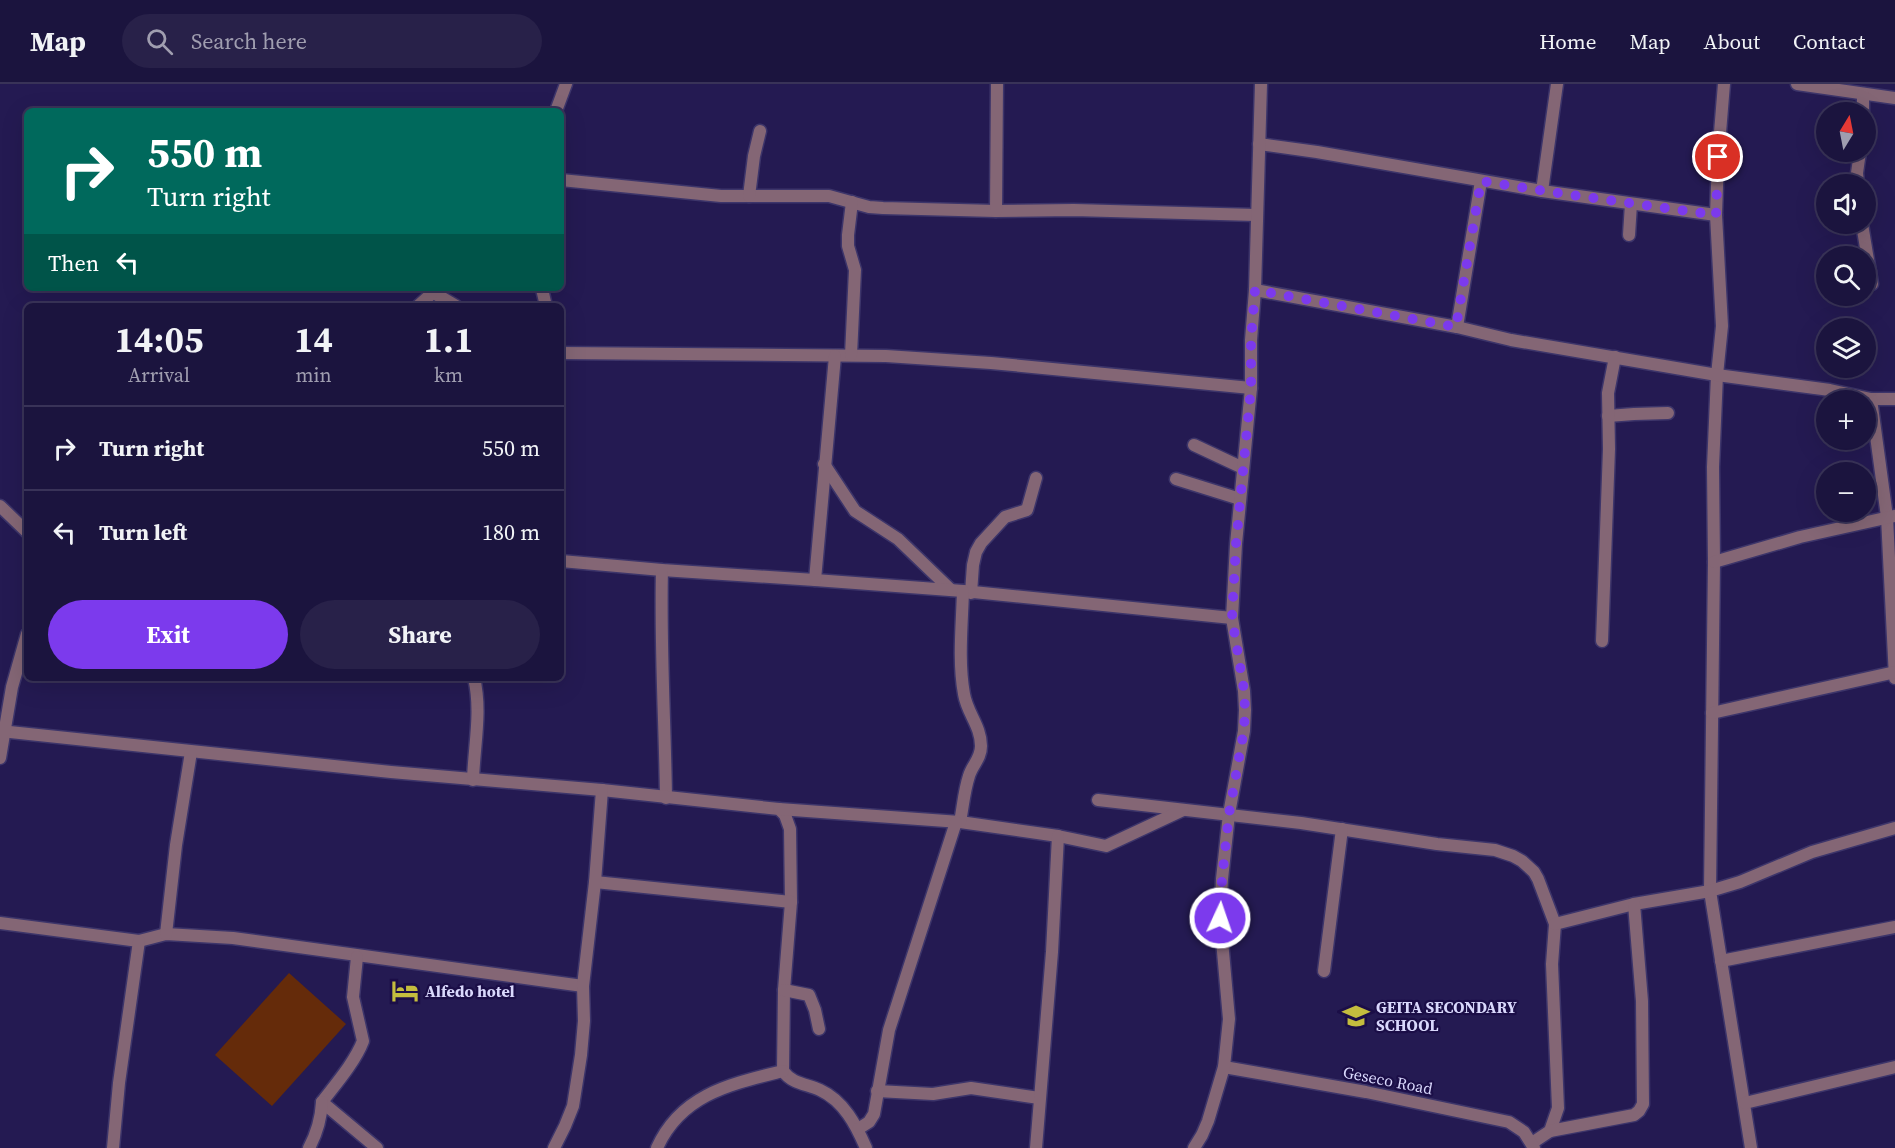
<!DOCTYPE html>
<html lang="en">
<head>
<meta charset="utf-8">
<style>
	body { margin:0; font-family:"Source Serif 4",serif; background:#282149; color:#f1f3f6; height:100vh; display:flex; flex-direction:column; font-size:22px; white-space:nowrap }
	* { box-sizing:border-box; margin:0 }
	p { font-size:20px; color:#a09eb0 }
	.icon { flex:none; width:33px; height:33px; fill:none; stroke:currentColor; stroke-width:2; stroke-linecap:round; stroke-linejoin:round }
	.map { position:relative; flex:1; overflow:hidden }
	.sheet { position:absolute; left:24px; top:219px; width:540px; height:378px; display:flex; flex-direction:column; background:#1b143e; border-radius:9px; box-shadow:0 6px 24px #0002,0 0 0 2px #393358 }
	.sheet>* { flex:none }
	.hud { position:absolute; left:24px; top:24px; width:540px; height:183px; border-radius:9px; box-shadow:0 6px 24px #0002,0 0 0 2px #393358; background:#00695c; color:#fff; overflow:hidden }
	.needle { width:39px; rotate:10deg }
	.controls { position:absolute; left:1816px; top:18px; display:grid; gap:12px }
	.controls a { display:grid; place-items:center; width:60px; height:60px; border-radius:50%; background:#1b143e; box-shadow:0 6px 24px #0002,0 0 0 2px #393358; font-size:30px }
	.pin { position:absolute; display:grid; place-items:center; width:51px; height:51px; color:#fff; margin:-26px; border:3px solid #fff; border-radius:50%; box-shadow:0 2px 6px #0007 }
	.me { position:absolute; width:66px; margin:-33px; rotate:3deg; stroke-linejoin:round; filter:drop-shadow(0 0 4px #0008) }
	.turn { display:flex; align-items:center; gap:21px; height:126px; padding:0 24px; font-size:27px }
	.turn .icon { width:78px; height:78px; stroke-width:2.5 }
	.turn b { display:block; font-size:42px; line-height:51px }
	.then { display:flex; align-items:center; height:57px; padding:0 24px; background:#0003; gap:12px; font-size:22px }
	.eta { display:flex; justify-content:space-evenly; align-items:center; height:102px; text-align:center }
	.eta b { font-size:36px; font-weight:700; line-height:42px }
	.primary-button { display:flex; gap:12px; margin-top:auto; padding:12px 24px }
	.primary-button a { flex:1; height:69px; border-radius:36px; background:#7c3aed; color:#fff; font-size:24px; font-weight:700; line-height:69px; text-align:center }
	.primary-button a+a { background:#282149; color:#f1f3f6 }
	ul { padding:0; list-style:none }
	li { display:flex; align-items:center; gap:18px; height:84px; padding:0 24px; border-top:2px solid #393358 }
	li div { flex:1 }
	li b { display:block; font-size:22px }
	li em { font-style:normal }
	header { display:flex; align-items:center; gap:36px; box-sizing:border-box; height:84px; padding:0 30px; background:#1b143e; border-bottom:2px solid #393358 }
	header strong { font-size:28px }
	nav { display:flex; gap:33px; margin-inline-start:auto; font-size:21px }
	.search { width:420px; height:54px; background:#282149; display:flex; align-items:center; gap:15px; box-sizing:border-box; padding:0 21px; border-radius:33px; color:#a09eb0; font-size:22px }
	.map>svg:first-child { display:block }
	.green { fill:#652b0a }
	.lines { fill:none; stroke-linecap:round; stroke-linejoin:round }
	.minor-casing { stroke:#3d356a; stroke-width:15 }
	.minor { stroke:#846675; stroke-width:12 }
	.route { stroke:#7c3aed; stroke-width:10; stroke-dasharray:0 18 }
	.labels { text-anchor:middle; dominant-baseline:central; stroke-width:4.5; stroke-linejoin:round; paint-order:stroke }
	.poi-label { font-size:16px; font-weight:bold; fill:#d9d8fc; stroke:#1b0e47; text-anchor:start }
	.street-label { font-size:16px; fill:#d9d8fc; stroke:#1b0e47 }
</style>
</head>
<body>
<header>
<strong>Map</strong>
<div class="search"><svg class="icon" aria-label="search" viewBox="0 0 24 24"><circle cx="10" cy="10" r="6"/><path d="M15 15l6 6"/></svg>Search here</div>
<nav><a>Home</a><a>Map</a><a>About</a><a>Contact</a></nav>
</header>
<div class="map">
<svg width="1895" height="1064" viewBox="0 0 1895 1064">
	<rect width="100%" height="100%" fill="#241a52"/>
	<!-- green -->
	<polygon class="green" points="289,889 346,940 272,1022 215,971"/>
	<g class="lines">
		<defs>
			<g id="minor">
				<polyline points="1724,0 1718,73 1716,131 1722,242 1717,291 1713,383 1714,478 1710,807 1751,1064"/>
				<polyline points="1797,0 1895,14"/>
				<polyline points="556,27 566,0"/>
				<polyline points="1863,28 1863,10"/>
				<polyline points="1259,60 1317,68 1542,107 1716,131"/>
				<polyline points="561,96 721,112 829,112 869,123 883,124 996,127 1074,126 1256,131"/>
				<polyline points="1858,100 1857,89 1860,68"/>
				<polyline points="1542,107 1557,0"/>
				<polyline points="749,112 754,72 760,47"/>
				<polyline points="996,127 997,0"/>
				<polyline points="1862,140 1872,200"/>
				<polyline points="1629,151 1631,120"/>
				<polyline points="430,204 434,209 456,222"/>
				<polyline points="542,205 546,222"/>
				<polyline points="1255,206 1457,243 1511,256 1717,291 1830,306 1871,315 1895,315"/>
				<polyline points="418,222 438,204"/>
				<polyline points="1457,243 1481,97"/>
				<polyline points="561,269 886,272 991,279 1251,304"/>
				<polyline points="851,271 855,186 848,162 848,151 852,118"/>
				<polyline points="1871,315 1887,433 1895,594"/>
				<polyline points="1608,332 1634,330 1668,329"/>
				<polyline points="1194,361 1243,384"/>
				<polyline points="824,380 855,427 898,455 951,506"/>
				<polyline points="1176,395 1240,415"/>
				<polyline points="0,422 27,448"/>
				<polyline points="561,477 662,486 815,496 963,507 1232,534"/>
				<polyline points="1714,478 1800,453 1894,432"/>
				<path d="M662,486c-2,76 3,152 4,228"/>
				<polyline points="815,496 835,272"/>
				<polyline points="971,509 973,481 976,468 981,459 1005,433 1027,426 1036,394"/>
				<polyline points="1602,557 1609,365 1608,309 1615,273"/>
				<polyline points="1712,629 1895,588"/>
				<path d="M0,647l391,41 211,18 177,19 6,6 5,14 1,73 -7,88 -1,81c9,13 24,13 37,19 24,11 36,35 46,58"/>
				<polyline points="0,674 12,603 27,550"/>
				<path d="M473,696c1,-34 9,-69 1,-102"/>
				<polyline points="1098,716 1301,739 1437,760 1495,766 1513,772 1522,777 1534,788 1538,795 1555,840 1552,880 1558,1024 1550,1047 1532,1059"/>
				<polyline points="779,725 960,738 1058,752 1106,762 1183,726"/>
				<path d="M960,738c3,-15 4,-31 9,-46 3,-11 12,-17 12,-30 0,-20 -14,-33 -17,-52 -6,-33 -2,-69 -1,-103"/>
				<polyline points="595,798 791,818"/>
				<polyline points="0,839 139,857 166,850 233,854 583,902"/>
				<polyline points="1555,840 1634,820 1710,807 1740,798 1812,768 1895,744"/>
				<polyline points="166,850 176,761 191,668"/>
				<path d="M357,873l-4,40 10,44c-8,21 -28,44 -41,61l55,46"/>
				<polyline points="1721,877 1895,843"/>
				<polyline points="1324,887 1342,745"/>
				<polyline points="784,906 809,911 815,926 819,945"/>
				<polyline points="1224,983 1366,1008 1509,1038 1524,1048 1534,1064"/>
				<polyline points="877,1007 933,1010 971,1004 1039,1014"/>
				<polyline points="1745,1019 1895,983"/>
				<polyline points="858,1045 869,1038 874,1030 889,946 956,738"/>
				<polyline points="1550,1047 1634,1031 1639,1027 1643,1020 1642,917 1634,820"/>
				<polyline points="113,1064 119,999 139,857"/>
				<path d="M309,1064c8,-15 12,-28 13,-46"/>
				<polyline points="554,1064 565,1042 573,1022 581,971 584,937 583,902 595,798 602,706"/>
				<path d="M657,1064c24,-54 74,-64 126,-77"/>
				<polyline points="1036,1064 1052,868 1058,752"/>
				<polyline points="1194,1064 1202,1051 1208,1037 1224,983 1229,935 1220,834 1222,795 1229,730 1244,647 1245,626 1244,607 1232,534 1236,460 1251,304 1251,256 1255,206 1261,0"/>
			</g>
		</defs>
		<!-- minor casing -->
		<use href="#minor" class="minor-casing"/>
		<!-- minor -->
		<use href="#minor" class="minor"/>
	</g>
	<g class="lines">
		<!-- route -->
		<polyline class="route" points="1220,834 1222,795 1229,730 1244,646 1245,626 1244,606 1232,534 1236,460 1251,304 1251,256 1255,206 1456,243 1481,97 1564,110 1716,131 1718,73"/>
	</g>
	<!-- icons -->
	<defs>
		<symbol id="hotel-bare" viewBox="-9 -9 18 18"><path d="M-6-4.5h1.5V1H6V5H4.5V3h-9V5H-6ZM-4 0a1.8 1.8 0 1 1 3.6 0ZM.5 0V-2.5h3Q6-2.5 6 0Z" fill="#c4bd3e" stroke="#1b0e47" stroke-width="2.5" paint-order="stroke"/></symbol>
		<symbol id="school-bare" viewBox="-9 -9 18 18"><path d="M0-5L7-2L0 1L-7-2ZM-4 1L0 2.5L4 1V4Q0 6-4 4Z" fill="#c4bd3e" stroke="#1b0e47" stroke-width="2.5" paint-order="stroke"/></symbol>
	</defs>
	<g fill-rule="evenodd">
		<use href="#hotel-bare" x="386" y="888" width="38" height="38"/>
		<use href="#school-bare" x="1337" y="913" width="38" height="38"/>
	</g>
	<g class="labels">
		<!-- poi labels -->
		<g class="poi-label">
			<text x="425" y="907">Alfedo hotel</text>
			<text x="1376" y="923">GEITA SECONDARY<tspan x="1376" dy="18">SCHOOL</tspan></text>
		</g>
		<!-- street labels -->
		<g class="street-label">
			<text transform="translate(1388 996) rotate(11)">Geseco Road</text>
		</g>
	</g>
</svg>
<div class="controls">
<a><svg class="needle" viewBox="-14 -14 28 28"><path d="M0-13l5 13h-10z" fill="#e53935"/><path d="M0 13l5-13h-10z" fill="#a09eb0"/></svg></a>
<a><svg class="icon" aria-label="sound" viewBox="0 0 24 24"><path d="M4 9h4l5-4v14l-5-4H4zM17 9q2 3 0 6"/></svg></a>
<a><svg class="icon" aria-label="search" viewBox="0 0 24 24"><circle cx="10" cy="10" r="6"/><path d="M15 15l6 6"/></svg></a>
<a><svg class="icon" aria-label="layers" viewBox="0 0 24 24"><path d="M12 4l9 5-9 5-9-5zM3 14l9 5 9-5"/></svg></a>
<a>+</a>
<a>−</a>
</div>
<div class="pin" style="left:1718px;top:73px;background:#d93025"><svg class="icon" aria-label="arrive" viewBox="0 0 24 24"><path d="M6 21V4h12l-3 4 3 4H6"/></svg></div>
<svg class="me" style="left:1220px;top:834px" viewBox="-20 -20 40 40"><circle r="17" fill="#7c3aed" stroke="#fff" stroke-width="3"/><path d="M0-11L8 9 0 5-8 9z" fill="#fff"/></svg>
<div class="hud">
<div class="turn"><svg class="icon" aria-label="right" viewBox="0 0 24 24"><path d="M7 20v-9h11M14 6l5 5-5 5"/></svg><div><b>550 m</b>Turn right</div></div>
<div class="then">Then<svg class="icon" aria-label="left" viewBox="0 0 24 24"><path d="M17 20v-9H6M10 6l-5 5 5 5"/></svg></div>
</div>
<section class="sheet">
<div class="eta">
<div><b>14:05</b><p>Arrival</p></div>
<div><b>14</b><p>min</p></div>
<div><b>1.1</b><p>km</p></div>
</div>
<ul>
<li><svg class="icon" aria-label="right" viewBox="0 0 24 24"><path d="M7 20v-9h11M14 6l5 5-5 5"/></svg><div><b>Turn right</b></div><em>550 m</em></li>
<li><svg class="icon" aria-label="left" viewBox="0 0 24 24"><path d="M17 20v-9H6M10 6l-5 5 5 5"/></svg><div><b>Turn left</b></div><em>180 m</em></li>
</ul>
<div class="primary-button"><a>Exit</a><a>Share</a></div>
</section>
</div>
</body>
</html>
